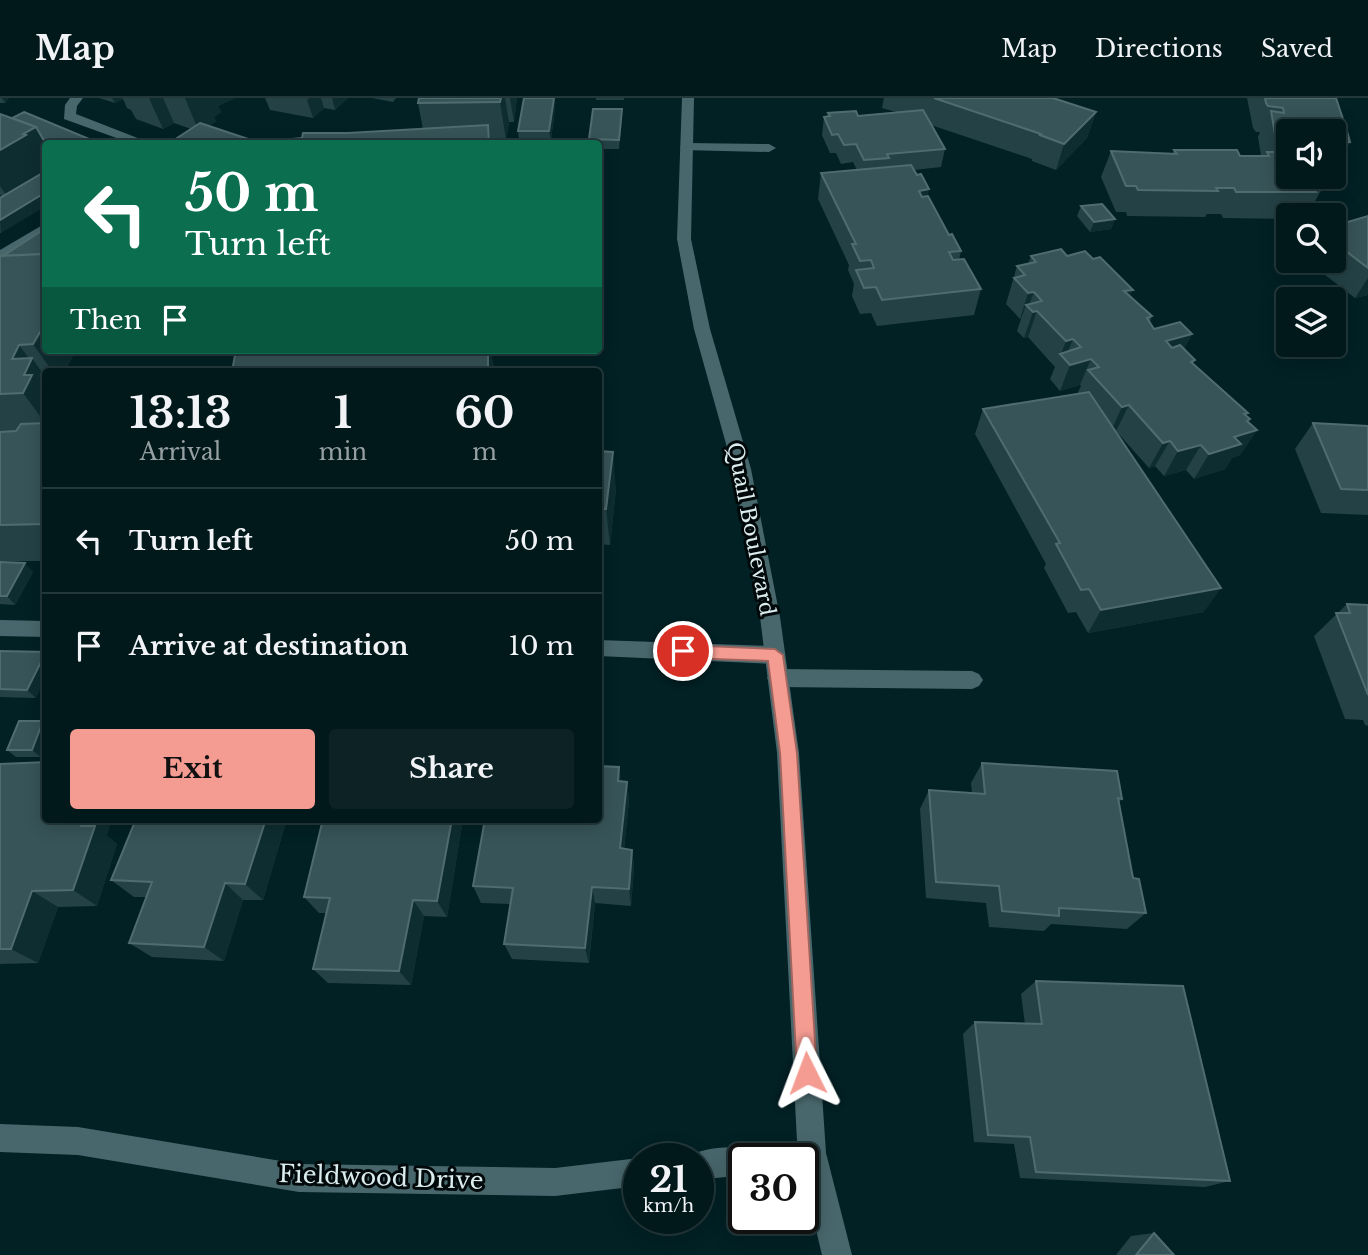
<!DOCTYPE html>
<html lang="en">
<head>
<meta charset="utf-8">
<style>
	body { margin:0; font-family:"Libre Baskerville",serif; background:#0c2225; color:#f1f3f6; height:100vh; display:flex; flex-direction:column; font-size:26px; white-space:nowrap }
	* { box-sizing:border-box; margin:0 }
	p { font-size:23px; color:#96a0a3 }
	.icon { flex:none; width:38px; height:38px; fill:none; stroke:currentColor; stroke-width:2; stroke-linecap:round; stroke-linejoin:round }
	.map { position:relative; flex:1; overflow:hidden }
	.drawer { position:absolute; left:42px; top:270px; width:560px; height:455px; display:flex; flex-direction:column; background:#02191c; border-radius:7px; box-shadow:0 4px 18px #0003,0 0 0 2px #23383b }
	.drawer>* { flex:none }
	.top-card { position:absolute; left:42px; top:42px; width:560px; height:214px; border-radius:7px; box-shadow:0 4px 18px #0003,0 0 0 2px #23383b; background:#0b6e4f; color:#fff; overflow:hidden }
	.fabs { position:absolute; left:1276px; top:21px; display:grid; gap:14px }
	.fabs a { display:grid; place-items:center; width:70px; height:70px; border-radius:7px; background:#02191c; box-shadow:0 4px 18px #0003,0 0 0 2px #23383b; font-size:35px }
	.speed { position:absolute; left:623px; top:1045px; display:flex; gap:14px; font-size:35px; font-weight:700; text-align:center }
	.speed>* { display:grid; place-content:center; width:91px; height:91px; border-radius:50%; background:#02191c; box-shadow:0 4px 18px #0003,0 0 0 2px #23383b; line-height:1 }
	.speed small { font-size:18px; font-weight:400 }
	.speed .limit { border:4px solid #111; border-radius:10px; background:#fff; color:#111 }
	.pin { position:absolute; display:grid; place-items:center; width:60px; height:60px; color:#fff; margin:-30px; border:4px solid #fff; border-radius:50%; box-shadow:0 2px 7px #0007 }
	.me { position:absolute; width:77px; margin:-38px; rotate:357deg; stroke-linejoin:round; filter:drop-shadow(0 0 5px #0008) }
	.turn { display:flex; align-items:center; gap:24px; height:147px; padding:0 28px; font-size:32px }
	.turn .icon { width:91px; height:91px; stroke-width:2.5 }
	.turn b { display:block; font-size:49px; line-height:60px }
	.then { display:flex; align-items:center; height:66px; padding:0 28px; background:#0003; gap:14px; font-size:26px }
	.eta { display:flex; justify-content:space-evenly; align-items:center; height:119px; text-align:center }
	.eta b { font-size:42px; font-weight:800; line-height:49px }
	.button { display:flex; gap:14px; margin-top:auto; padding:14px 28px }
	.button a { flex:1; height:80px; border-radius:7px; background:#f59c92; color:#111; font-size:28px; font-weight:800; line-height:80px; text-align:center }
	.button a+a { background:#0c2225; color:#f1f3f6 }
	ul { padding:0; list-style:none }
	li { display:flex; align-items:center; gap:21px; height:105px; padding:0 28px; border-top:2px solid #23383b }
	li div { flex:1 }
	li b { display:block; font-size:26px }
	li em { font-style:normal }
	header { display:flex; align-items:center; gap:42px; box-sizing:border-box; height:98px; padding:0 35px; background:#02191c; border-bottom:2px solid #23383b }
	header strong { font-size:33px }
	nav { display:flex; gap:38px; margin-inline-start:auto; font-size:24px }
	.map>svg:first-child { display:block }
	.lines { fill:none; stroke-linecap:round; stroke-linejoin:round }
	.lane { fill:#48676c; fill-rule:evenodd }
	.street { fill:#48676c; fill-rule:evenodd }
	.wall { fill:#244246 }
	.shaded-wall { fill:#0e2d31 }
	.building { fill:#375458; stroke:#516c6f; stroke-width:2 }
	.route { fill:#f59c92; stroke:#9f655f; stroke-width:2 }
	.labels { text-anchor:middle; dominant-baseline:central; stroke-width:6; stroke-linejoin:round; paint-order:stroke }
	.street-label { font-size:21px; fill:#dbecee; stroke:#01090a }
	.near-street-label { font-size:24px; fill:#dbecee; stroke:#01090a }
</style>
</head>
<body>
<header>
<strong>Map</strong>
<nav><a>Map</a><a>Directions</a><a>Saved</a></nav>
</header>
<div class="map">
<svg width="1368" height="1157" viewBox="0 0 1368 1157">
	<rect width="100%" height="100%" fill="#022125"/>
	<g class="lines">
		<!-- lane -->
		<g class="lane">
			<polygon points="70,0 83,0 77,8 76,16 153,46 133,46 64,21 65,7"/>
			<polygon points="687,45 769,46 776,50 769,54 682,52 680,49"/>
			<polygon points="46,125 46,136 0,164 0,152"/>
			<polygon points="0,522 46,523 46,539 0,538"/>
			<polygon points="598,542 775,548 782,551 785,557 782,563 775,566 598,558"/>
			<polygon points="778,571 972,573 979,576 983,582 979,588 972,591 778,589 771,586 767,580 771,574"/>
		</g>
		<!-- street -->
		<g class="street">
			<path d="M682,0h12l-3,141 19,90 41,140 29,148 19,136 27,400 26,102h-30l-19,-80v-17h-59v17l-46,5v-22h-11c13,-11 51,-14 67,-7l11,-7 32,-3 -20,-388 -17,-136 -27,-148 -39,-140 -17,-90z"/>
			<polygon points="0,1026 78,1029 299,1066 555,1070 639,1060 639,1088 555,1098 299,1094 78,1057 0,1054"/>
		</g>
	</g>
	<!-- wall -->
	<g class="wall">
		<polygon points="0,0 9,0 5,5 0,5"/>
		<polygon points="99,0 235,0 218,8 221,14 214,19 216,23 209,28 191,31 174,25 163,31 136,21 131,12 127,10 123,1 115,5"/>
		<polygon points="265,0 348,0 335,12 324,10 313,20 270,12"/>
		<polygon points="372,0 396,0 393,4"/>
		<polygon points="419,0 517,0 514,24 509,24 506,42 491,42 491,46 283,46 348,35 423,31 418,5"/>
		<polygon points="554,0 555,10 551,42 519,42 518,33"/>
		<rect x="596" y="0" width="28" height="2"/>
		<polygon points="884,0 1041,0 1096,14 1087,40 1056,72 1032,63 1032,61 931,27 945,51 941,69 914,72 949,137 961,153 959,162 981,191 974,217 877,228 871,215 860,216 852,198 854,186 848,172 849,167 818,101 821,75 857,72 853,64 841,66 836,55 830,55 822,37 824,19 827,19 828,15 858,18 896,14 882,10"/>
		<polygon points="1247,0 1336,0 1343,21 1340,26 1350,44 1335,70 1334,70 1334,33 1288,33 1288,79 1322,91 1307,117 1288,117 1288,121 1223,120 1221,116 1207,116 1205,119 1127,118 1126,114 1116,114 1101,79 1111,53 1172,56 1174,52 1240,58 1261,58 1258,39 1260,34 1256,34 1253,30"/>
		<polygon points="0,16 46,46 1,135 0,135 0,100 3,98 0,97"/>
		<polygon points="622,20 619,51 598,51 598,46 589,46 589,41"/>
		<polygon points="1081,108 1115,121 1111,131 1090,134 1077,118"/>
		<polygon points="1368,118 1368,197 1355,200 1307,163 1334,163 1334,128"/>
		<polygon points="0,158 46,252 76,252 65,273 46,273 46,463 0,463"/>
		<polygon points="1031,158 1067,158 1130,198 1152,218 1150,224 1154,231 1192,236 1184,251 1195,262 1193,266 1248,315 1246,318 1248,324 1257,332 1240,357 1232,360 1225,371 1194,381 1186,372 1164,378 1155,368 1149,370 1116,333 1115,333 1204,514 1088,535 1076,514 1068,515 1044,470 1046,466 975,336 983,311 1077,296 1081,288 1080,287 1060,293 1050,281 1055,269 1028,239 1024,240 1017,233 1021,221 1020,221 1006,206 1017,168 1028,166"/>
		<polygon points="1313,325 1368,328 1368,417 1321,415 1295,351"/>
		<polygon points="598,353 616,391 610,447 598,446"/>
		<polygon points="0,464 33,474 15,507 0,506"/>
		<polygon points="1347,506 1368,507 1368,628 1365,627 1363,622 1345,621 1314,538"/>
		<polygon points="0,553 36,600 0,599"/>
		<polygon points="19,623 41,659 16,659 7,652"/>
		<polygon points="0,665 107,738 117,746 97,808 58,809 38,865 0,866"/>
		<polygon points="982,665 1122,701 1119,704 1133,780 1146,815 1127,831 1051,826 1044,833 989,829 986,805 926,800 920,711 929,692 972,695 971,685"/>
		<polygon points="621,683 627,684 629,703 624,751 632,752 634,769 631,808 595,805 589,865 512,861 504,846 511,806 481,805 473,788"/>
		<polygon points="287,721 263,802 243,802 224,863 152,859 129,845 146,799 134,799 111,782"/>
		<polygon points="323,721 463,721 447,819 424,818 411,887 328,885 313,871 327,815 319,815 304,799"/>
		<polygon points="1036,883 1230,1083 1205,1089 1020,1080 1014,1046 974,1044 963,936 975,924 1025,926 1021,896"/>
		<polygon points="1154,1135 1174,1157 1116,1157 1131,1138"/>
	</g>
	<!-- shaded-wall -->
	<g class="shaded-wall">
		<polygon points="2,0 9,0 5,5"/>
		<polygon points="112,0 122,0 123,1 115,5"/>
		<polygon points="149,0 163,0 174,25 163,31"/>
		<polygon points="185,0 235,0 218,8 221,14 214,19 216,23 199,34"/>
		<polygon points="309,0 321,0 324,10 313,20 307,2"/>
		<polygon points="332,0 348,0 335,12"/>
		<polygon points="501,0 505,0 509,24 506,42 500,4"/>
		<polygon points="510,0 517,0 514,24"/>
		<polygon points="554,0 555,10 551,42 549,33"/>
		<polygon points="622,11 622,20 619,51 619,42"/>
		<polygon points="1096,14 1087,40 1056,72 1064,46"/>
		<polygon points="36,29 46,46 46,78 8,100 0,88 0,52 23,36"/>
		<polygon points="929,91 923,117 919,93"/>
		<polygon points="46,94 46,108 1,135 0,122"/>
		<polygon points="1115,121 1111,131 1090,134 1094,124"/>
		<polygon points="1368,180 1368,197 1355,200"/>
		<polygon points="1133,192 1121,218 1124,193"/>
		<polygon points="1034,194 1028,210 1026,207 1021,221 1020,221 1028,195"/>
		<polygon points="1037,213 1028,239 1024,240 1033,214"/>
		<polygon points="46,224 46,252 76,252 65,273 52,273 33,246"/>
		<polygon points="1192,236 1178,262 1166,243"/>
		<polygon points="1073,241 1065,261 1061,256 1066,243"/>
		<polygon points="19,247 31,263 32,260 46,280 46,326 23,295 12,261"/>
		<polygon points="488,252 491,252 495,273 488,273"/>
		<polygon points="1091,261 1080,287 1060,293 1070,267"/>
		<polygon points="1129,307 1116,333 1110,335 1122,309"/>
		<polygon points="1250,321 1240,337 1257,332 1240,357 1232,360 1225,371 1194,381 1209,356"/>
		<polygon points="1170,343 1155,368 1149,370 1163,345"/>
		<polygon points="1201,347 1186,372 1164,378 1178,353"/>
		<polygon points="613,354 616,391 610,447 606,411"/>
		<polygon points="25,465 33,474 15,507 7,498"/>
		<polygon points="1221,490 1204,514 1088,535 1101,512"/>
		<polygon points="46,554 46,580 36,600 27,592"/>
		<polygon points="43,623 46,625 46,647 41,659 32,652"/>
		<polygon points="619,669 622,689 618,683"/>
		<polygon points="627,684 629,703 622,768 620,750"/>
		<polygon points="83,721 112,721 107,738 117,746 97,808 73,792 81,728"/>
		<polygon points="266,721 287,721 263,802 245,786"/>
		<polygon points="452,721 463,721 447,819 437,803"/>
		<polygon points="632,752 634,769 631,808 629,791"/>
		<polygon points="225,785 243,802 224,863 204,849"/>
		<polygon points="592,789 595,805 589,865 585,850"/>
		<polygon points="32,793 58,809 38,865 11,851"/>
		<polygon points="413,802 424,818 411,887 399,873"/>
	</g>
	<!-- building -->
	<g class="building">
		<polygon points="419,0 501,0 500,4 418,5"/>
		<polygon points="524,0 554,0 549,33 518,33"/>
		<polygon points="934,0 1053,0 1096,14 1064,46 1040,37 1041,36"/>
		<polygon points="1265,0 1336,0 1343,21 1335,20 1336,25 1345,26 1350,44 1334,42 1334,33 1288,33 1288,37 1275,36 1271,13 1284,15 1283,10 1268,8 1266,5"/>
		<polygon points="593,11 622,11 619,42 589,41"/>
		<polygon points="923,12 945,51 887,56 889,60 864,62 856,46 844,47 838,36 832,37 824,19 830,18 828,15 856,13 858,18"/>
		<polygon points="24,14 101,46 46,46 36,29 12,20"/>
		<polygon points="0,16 36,29 23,36 26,37 0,52"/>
		<polygon points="200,25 260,45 168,46"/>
		<polygon points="488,27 489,46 283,46 283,42 302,40 303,35 348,35"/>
		<polygon points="1174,52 1237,52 1240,58 1269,58 1267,54 1288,54 1288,79 1315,79 1322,91 1314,91 1316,94 1236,94 1234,90 1216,90 1218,93 1138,92 1136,88 1126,88 1111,53 1177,56"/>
		<polygon points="911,67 917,77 921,76 929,91 919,93 922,99 928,98 949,137 952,136 961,153 949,154 953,162 964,161 981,191 882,202 876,189 864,190 856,172 874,170 871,162 860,163 852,146 856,146 821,75"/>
		<polygon points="46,73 46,94 0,122 0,100"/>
		<polygon points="1102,106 1115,121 1094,124 1081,108"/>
		<polygon points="1368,118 1368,170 1334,144 1334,128"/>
		<polygon points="46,130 46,153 41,156 3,158"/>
		<polygon points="1061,151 1067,158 1085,153 1093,161 1100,159 1133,192 1124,193 1152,218 1147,220 1154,231 1180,224 1192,236 1166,243 1172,250 1180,247 1195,262 1191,264 1248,315 1244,316 1250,321 1247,323 1257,332 1234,339 1241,346 1209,356 1201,347 1178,353 1170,343 1163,345 1129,307 1122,309 1088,272 1099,269 1091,261 1070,267 1060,256 1081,249 1073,241 1066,243 1037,213 1033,214 1026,207 1042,203 1034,194 1028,195 1014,180 1025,177 1017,168 1036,164 1031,158"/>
		<polygon points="46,156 46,224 33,246 19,247 12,261 32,260 24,277 32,277 23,295 0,296 0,158"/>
		<polygon points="236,252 488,252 488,273 232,273"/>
		<polygon points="1089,294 1221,490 1101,512 1089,491 1081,492 1056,446 1060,445 983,311"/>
		<polygon points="46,325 46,426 0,427 0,334 16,333 21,326"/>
		<polygon points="1313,325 1368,328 1368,392 1341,391"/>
		<polygon points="598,353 613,354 606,411 598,411"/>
		<polygon points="0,464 25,465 7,498 0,498"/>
		<polygon points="1347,506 1368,507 1368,597 1336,515 1350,515"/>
		<polygon points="0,553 46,554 27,592 0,591"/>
		<polygon points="19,623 43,623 32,652 7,652"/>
		<polygon points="46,664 46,721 83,721 81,728 95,728 73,792 32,793 11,851 0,851 0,666"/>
		<polygon points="982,665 1117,673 1122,701 1118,700 1133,780 1139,781 1146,815 1059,810 1059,818 1002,813 999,788 936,784 929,692 985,696"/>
		<polygon points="598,668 619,669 618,683 627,684 620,750 632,752 629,791 592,789 585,850 504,846 513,790 473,788 485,721 598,721"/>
		<polygon points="136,721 266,721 245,786 225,785 204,849 129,845 152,784 111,782"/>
		<polygon points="323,721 452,721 437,803 413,802 399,873 313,871 330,800 304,799"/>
		<polygon points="1036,883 1183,888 1230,1083 1036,1074 1030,1039 988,1037 975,924 1042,926"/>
		<polygon points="1154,1135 1174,1157 1136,1157"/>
	</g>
	<!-- route -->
	<polygon class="route" points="683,547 775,551 783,557 797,655 817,975 814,982 807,985 800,982 797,975 780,655 768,563 683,560 675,553"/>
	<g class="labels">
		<!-- street labels -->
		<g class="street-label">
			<text transform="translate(751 431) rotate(79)">Quail Boulevard</text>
		</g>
		<!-- near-street labels -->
		<g class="near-street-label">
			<text transform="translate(381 1079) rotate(2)">Fieldwood Drive</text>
		</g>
	</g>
</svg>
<div class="fabs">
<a><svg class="icon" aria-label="sound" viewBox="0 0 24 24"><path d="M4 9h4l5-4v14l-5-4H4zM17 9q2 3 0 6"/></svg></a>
<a><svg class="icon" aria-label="search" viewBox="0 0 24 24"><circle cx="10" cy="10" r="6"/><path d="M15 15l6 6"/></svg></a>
<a><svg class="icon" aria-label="layers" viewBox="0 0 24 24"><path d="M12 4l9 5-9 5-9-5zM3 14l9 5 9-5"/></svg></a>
</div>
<div class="speed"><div>21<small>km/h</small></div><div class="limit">30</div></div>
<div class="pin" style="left:683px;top:553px;background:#d93025"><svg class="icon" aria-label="arrive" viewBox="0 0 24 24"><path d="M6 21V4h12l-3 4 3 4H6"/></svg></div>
<svg class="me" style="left:807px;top:975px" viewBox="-20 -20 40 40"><path d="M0-17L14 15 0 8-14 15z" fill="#f59c92" stroke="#fff" stroke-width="4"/></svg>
<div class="top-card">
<div class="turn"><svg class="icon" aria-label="left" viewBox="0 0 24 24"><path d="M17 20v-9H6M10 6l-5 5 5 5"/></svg><div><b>50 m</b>Turn left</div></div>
<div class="then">Then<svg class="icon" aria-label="arrive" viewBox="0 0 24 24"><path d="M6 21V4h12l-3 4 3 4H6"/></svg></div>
</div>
<section class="drawer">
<div class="eta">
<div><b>13:13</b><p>Arrival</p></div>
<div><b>1</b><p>min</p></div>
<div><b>60</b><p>m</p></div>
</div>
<ul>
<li><svg class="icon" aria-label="left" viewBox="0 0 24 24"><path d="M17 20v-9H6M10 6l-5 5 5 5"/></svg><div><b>Turn left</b></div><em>50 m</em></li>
<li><svg class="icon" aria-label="arrive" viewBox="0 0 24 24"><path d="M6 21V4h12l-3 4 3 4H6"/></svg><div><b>Arrive at destination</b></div><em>10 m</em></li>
</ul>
<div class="button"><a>Exit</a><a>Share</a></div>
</section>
</div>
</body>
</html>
